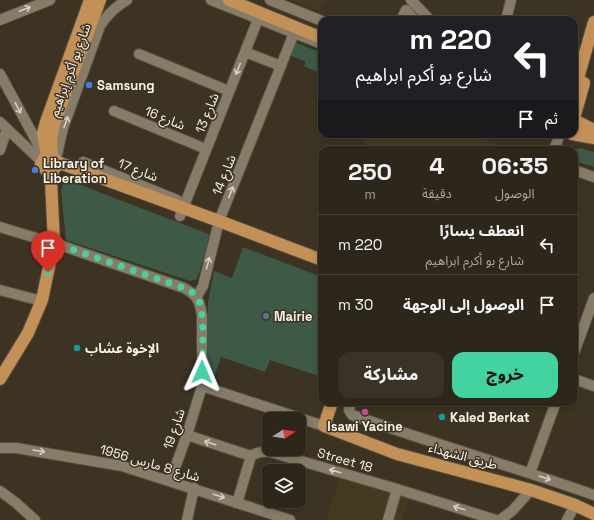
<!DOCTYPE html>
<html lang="ar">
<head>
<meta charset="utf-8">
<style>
	body { margin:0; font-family:"Space Grotesk","Noto Sans Arabic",sans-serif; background:#393227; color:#f1f3f6; direction:rtl; height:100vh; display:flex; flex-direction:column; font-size:15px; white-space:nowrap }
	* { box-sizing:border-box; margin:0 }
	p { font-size:13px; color:#a7a5a2 }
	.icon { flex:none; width:22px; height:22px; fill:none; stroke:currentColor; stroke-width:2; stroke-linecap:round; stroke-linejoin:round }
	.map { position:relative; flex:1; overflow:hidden; direction:ltr }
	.details { position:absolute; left:318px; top:146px; width:260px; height:260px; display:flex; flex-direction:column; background:#2d261a; border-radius:12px; box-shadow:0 2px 6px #0003,0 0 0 1px #484339; direction:rtl }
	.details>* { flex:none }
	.guide { position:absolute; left:318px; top:16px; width:260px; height:122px; border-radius:12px; box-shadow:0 2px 6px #0003,0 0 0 1px #484339; direction:rtl; background:#202124; color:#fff; overflow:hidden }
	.needle { width:26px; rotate:78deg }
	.tools { position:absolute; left:262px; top:412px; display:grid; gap:8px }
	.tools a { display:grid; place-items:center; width:44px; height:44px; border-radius:8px; background:#2d261a; box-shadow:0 2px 6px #0003,0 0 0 1px #484339; font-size:20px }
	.pin { position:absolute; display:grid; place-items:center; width:34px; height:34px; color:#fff; margin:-41px -17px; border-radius:50% 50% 50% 0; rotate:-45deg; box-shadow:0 0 4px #0007 }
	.pin .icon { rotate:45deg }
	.me { position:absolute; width:44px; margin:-22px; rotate:1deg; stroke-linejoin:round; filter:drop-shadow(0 0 3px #0008) }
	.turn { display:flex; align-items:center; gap:14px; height:84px; padding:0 20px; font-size:18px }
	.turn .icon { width:52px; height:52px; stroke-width:2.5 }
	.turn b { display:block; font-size:28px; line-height:34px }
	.then { display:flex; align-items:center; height:38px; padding:0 20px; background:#0003; gap:8px; font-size:15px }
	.eta { display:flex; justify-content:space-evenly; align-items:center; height:68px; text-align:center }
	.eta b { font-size:24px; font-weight:800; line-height:28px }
	.cta { display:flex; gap:8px; margin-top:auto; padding:8px 20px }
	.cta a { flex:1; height:46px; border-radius:12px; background:#42d4a0; color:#111; font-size:16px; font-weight:800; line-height:46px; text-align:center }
	.cta a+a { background:#393227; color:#f1f3f6 }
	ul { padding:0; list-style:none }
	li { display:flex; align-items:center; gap:12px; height:60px; padding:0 20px; border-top:1px solid #484339 }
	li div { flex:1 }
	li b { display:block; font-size:15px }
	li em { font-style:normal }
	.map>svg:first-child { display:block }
	.built { fill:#453921 }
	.green { fill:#3d5a46 }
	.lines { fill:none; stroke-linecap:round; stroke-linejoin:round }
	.minor-casing { stroke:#564f40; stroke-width:12 }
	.major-casing { stroke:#564f40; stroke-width:14 }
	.minor { stroke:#867c68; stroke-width:10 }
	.major { stroke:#c39155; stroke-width:12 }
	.oneway { stroke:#d6cfc2 }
	.route { stroke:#42d4a0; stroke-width:7; stroke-dasharray:0 12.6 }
	.shop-dot { fill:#3f7fe0; stroke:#3c3322; stroke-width:1.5 }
	.service-dot { fill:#5c6f8a; stroke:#3c3322; stroke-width:1.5 }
	.culture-dot { fill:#0f9aa8; stroke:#3c3322; stroke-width:1.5 }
	.hotel-dot { fill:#d1479c; stroke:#3c3322; stroke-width:1.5 }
	.labels { text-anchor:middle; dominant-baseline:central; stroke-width:3; stroke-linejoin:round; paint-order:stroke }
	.street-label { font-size:13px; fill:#f9f3e9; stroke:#3c3322 }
	.poi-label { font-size:13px; font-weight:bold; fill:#f9f3e9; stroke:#3c3322; text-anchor:start }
</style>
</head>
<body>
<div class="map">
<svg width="594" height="520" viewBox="0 0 594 520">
	<rect width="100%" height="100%" fill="#3c3322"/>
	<!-- built -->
	<g class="built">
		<polygon points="292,0 326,0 318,11"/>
		<polygon points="367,134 468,134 515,150 376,150 363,144"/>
		<polygon points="340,478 409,498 402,520 326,520"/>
	</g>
	<!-- green -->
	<g class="green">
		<polygon points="294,42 322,53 322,74 304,66 306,62 289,55"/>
		<polygon points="580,148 594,152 594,167 574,161 574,150 573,150"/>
		<polygon points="65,179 211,235 197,279 190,281 66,240 61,191"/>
		<polygon points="243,247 322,277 322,377 270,360 265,372 221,357 212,383 207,377 206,371 208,302 214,271 232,278"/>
	</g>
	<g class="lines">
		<defs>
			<g id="minor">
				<polyline points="211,0 322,44"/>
				<polyline points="270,0 322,21"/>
				<polyline points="411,0 430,20"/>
				<polyline points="0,20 50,0"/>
				<polyline points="401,20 406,10 415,20"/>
				<polyline points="506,20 511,0"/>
				<polyline points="245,52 281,66"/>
				<polyline points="139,54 229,91"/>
				<polyline points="0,74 45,157"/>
				<polyline points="114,111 206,149"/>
				<polyline points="0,122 42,162"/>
				<polyline points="0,150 7,129"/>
				<polyline points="554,150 560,134"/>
				<path d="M56,159l7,-31 37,-102c7,-11 15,-19 27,-26"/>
				<polyline points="83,162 177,200"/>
				<polyline points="574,170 594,177"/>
				<polyline points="180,216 258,19"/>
				<polyline points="0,227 49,242"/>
				<path d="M54,243l130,45c14,8 16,13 18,28v70l-15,49 -17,46"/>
				<polyline points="0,290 38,300"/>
				<polyline points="197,296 203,286 219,221 294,33"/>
				<polyline points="574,353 594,298"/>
				<polyline points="574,379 594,386"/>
				<polyline points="202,386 324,426"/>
				<path d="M351,402l-2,8 3,5c80,28 162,52 242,80"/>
				<path d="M187,435l64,21c6,-4 11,-5 19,-4l127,37 99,31"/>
				<polyline points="0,448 16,448 122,466 290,520"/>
				<polyline points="530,473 556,402"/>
				<polyline points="0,491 15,502 35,520"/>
				<polyline points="237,503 251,456"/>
				<polyline points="187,520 194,488"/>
				<polyline points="388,520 397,489"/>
				<polyline points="500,520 512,511 531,490"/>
				<polyline points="567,520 575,505"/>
			</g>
			<g id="major">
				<polyline points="229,0 322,38"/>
				<polyline points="574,92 594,22"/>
				<polyline points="574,118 584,83"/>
				<polyline points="574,120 594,130"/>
				<polyline points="572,134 594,138"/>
				<polyline points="46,151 43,133 46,122 90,0"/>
				<polyline points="52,156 51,139 54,124 100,0"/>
				<polyline points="57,162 56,167 50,171 46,170 41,164 45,157 52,156 57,162 68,166 219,221 322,260"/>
				<polyline points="0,379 28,333 42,300 54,243 51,181 53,171"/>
				<polyline points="332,402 324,426 397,454 531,490 575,505 594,514"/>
			</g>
		</defs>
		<!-- minor casing -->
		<use href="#minor" class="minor-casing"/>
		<!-- major casing -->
		<use href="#major" class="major-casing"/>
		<!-- minor -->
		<use href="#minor" class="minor"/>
		<!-- major -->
		<use href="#major" class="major"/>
	</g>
	<!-- one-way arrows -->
	<defs><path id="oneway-shaft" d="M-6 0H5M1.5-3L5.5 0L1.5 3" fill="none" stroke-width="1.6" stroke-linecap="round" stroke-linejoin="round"/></defs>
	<g class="oneway">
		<use href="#oneway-shaft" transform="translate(25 9) rotate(-22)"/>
		<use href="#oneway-shaft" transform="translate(238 69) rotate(112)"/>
		<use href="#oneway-shaft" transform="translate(18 108) rotate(62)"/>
		<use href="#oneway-shaft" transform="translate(66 122) rotate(-70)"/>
		<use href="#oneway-shaft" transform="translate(231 192) rotate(-68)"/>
		<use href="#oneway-shaft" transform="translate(208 263) rotate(-76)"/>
		<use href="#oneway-shaft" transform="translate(210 443) rotate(-162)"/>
		<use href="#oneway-shaft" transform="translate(39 451) rotate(9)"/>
		<use href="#oneway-shaft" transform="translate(335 471) rotate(-164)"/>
		<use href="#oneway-shaft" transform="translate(545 478) rotate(19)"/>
		<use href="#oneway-shaft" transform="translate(219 496) rotate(18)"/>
		<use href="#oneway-shaft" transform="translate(459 508) rotate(-163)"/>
	</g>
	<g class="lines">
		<!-- route -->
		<path class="route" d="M48,272l6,-29 130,45c5,2 10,5 13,9 9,13 5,58 5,75"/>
	</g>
	<!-- markers -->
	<g class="shop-dot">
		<circle cx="89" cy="85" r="4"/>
		<circle cx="35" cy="170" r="4"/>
	</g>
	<circle class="service-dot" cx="266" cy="316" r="4"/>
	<g class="culture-dot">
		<circle cx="77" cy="348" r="4"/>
		<circle cx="442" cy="417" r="4"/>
	</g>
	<circle class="hotel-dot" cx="365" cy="412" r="4"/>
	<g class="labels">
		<!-- street labels -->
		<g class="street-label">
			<text transform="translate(70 70) rotate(-70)">شارع بو أكرم إبراهيم</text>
			<text transform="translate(207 113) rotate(-68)">شارع 13</text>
			<text transform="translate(165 118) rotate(22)">شارع 16</text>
			<text transform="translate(138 170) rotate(21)">شارع 17</text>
			<text transform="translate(224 175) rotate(-68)">شارع 14</text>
			<text transform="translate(174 429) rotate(-71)">شارع 19</text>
			<text transform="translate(463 456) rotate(15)">طريق الشهداء</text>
			<text transform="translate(345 460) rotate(16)">Street 18</text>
			<text transform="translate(150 463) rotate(16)">شارع 8 مارس 1956</text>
		</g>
		<!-- poi labels -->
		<g class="poi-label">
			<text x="97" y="85">Samsung</text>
			<text x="43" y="163">Library of<tspan x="43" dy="15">Liberation</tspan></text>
			<text x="274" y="316">Mairie</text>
			<text x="85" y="348">الإخوة عشاب</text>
			<text x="450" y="417">Kaled Berkat</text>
			<text x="365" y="426" text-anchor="middle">Isawi Yacine</text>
		</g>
	</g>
</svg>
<div class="tools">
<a><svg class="needle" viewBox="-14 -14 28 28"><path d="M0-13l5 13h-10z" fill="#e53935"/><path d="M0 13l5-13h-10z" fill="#a7a5a2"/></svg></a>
<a><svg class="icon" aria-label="layers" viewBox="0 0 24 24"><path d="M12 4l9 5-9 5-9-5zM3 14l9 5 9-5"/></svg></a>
</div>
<div class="pin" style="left:48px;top:272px;background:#d93025"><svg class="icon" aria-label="arrive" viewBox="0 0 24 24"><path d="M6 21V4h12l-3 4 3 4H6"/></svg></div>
<svg class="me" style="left:202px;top:372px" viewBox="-20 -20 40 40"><path d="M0-17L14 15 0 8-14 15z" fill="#42d4a0" stroke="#fff" stroke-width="4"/></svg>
<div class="guide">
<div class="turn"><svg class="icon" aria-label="left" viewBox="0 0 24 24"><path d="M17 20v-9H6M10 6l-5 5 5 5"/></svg><div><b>220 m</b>شارع بو أكرم ابراهيم</div></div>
<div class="then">ثم<svg class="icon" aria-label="arrive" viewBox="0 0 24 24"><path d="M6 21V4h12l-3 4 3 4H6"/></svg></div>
</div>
<section class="details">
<div class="eta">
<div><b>06:35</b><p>الوصول</p></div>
<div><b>4</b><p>دقيقة</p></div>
<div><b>250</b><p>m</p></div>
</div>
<ul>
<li><svg class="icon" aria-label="left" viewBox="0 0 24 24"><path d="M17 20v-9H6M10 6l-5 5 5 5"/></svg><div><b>انعطف يسارًا</b><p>شارع بو أكرم ابراهيم</p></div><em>220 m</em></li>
<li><svg class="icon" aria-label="arrive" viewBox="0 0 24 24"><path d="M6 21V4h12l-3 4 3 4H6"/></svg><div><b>الوصول إلى الوجهة</b></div><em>30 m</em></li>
</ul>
<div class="cta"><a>خروج</a><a>مشاركة</a></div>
</section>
</div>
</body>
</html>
